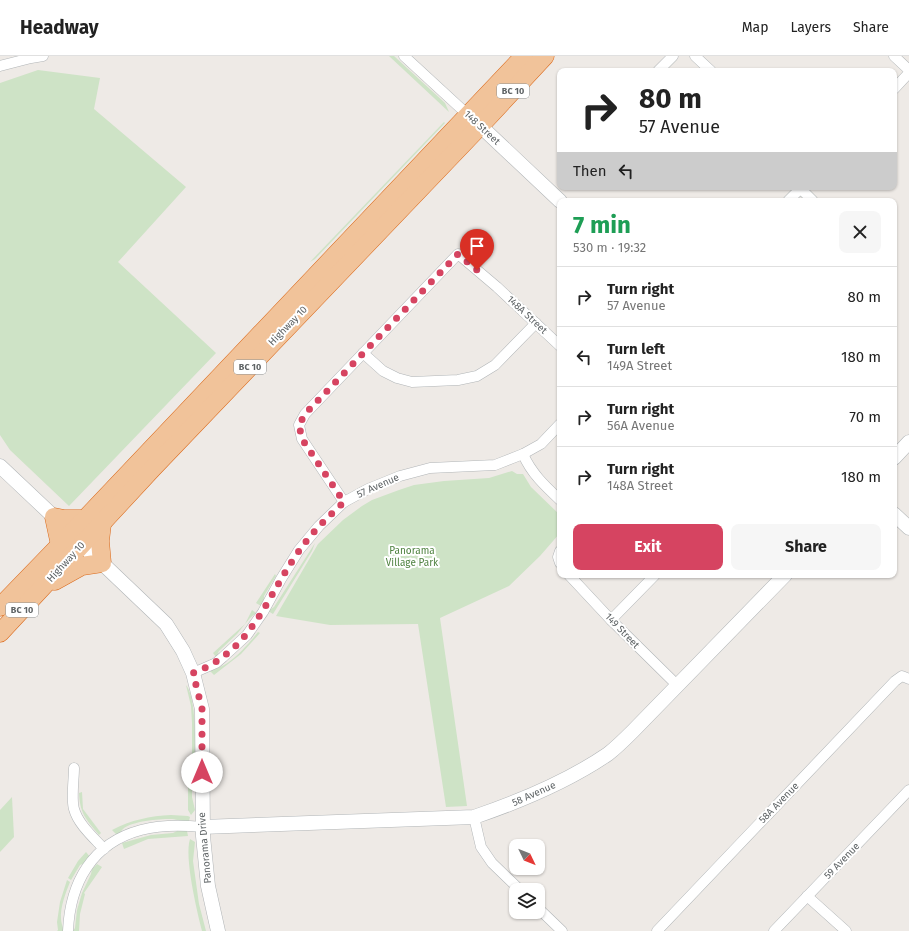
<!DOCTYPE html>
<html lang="en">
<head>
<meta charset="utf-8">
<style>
	body { margin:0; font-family:"Fira Sans",sans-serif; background:#f6f6f6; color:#222; height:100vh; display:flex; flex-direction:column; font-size:15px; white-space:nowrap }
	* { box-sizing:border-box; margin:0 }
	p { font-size:13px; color:#767676 }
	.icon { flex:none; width:22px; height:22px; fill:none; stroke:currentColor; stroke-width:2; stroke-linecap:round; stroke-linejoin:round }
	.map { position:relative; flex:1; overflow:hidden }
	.details { position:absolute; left:557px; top:142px; width:340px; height:380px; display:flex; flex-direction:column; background:#fff; border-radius:8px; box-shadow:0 1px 3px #0004 }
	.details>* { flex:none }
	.banner { position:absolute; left:557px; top:12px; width:340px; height:122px; border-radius:8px; box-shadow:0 1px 3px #0004; background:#fff; color:#222; overflow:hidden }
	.needle { width:26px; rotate:133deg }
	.controls { position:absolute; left:509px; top:783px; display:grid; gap:8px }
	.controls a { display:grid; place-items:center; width:36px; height:36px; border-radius:8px; background:#fff; box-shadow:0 1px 3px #0004; font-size:20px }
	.pin { position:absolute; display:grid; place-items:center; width:34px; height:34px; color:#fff; margin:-41px -17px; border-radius:50% 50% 50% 0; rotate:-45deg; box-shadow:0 0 4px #0007 }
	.pin .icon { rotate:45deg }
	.me { position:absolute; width:44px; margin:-22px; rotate:0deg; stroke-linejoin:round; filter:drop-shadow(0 0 3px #0008) }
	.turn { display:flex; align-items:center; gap:14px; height:84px; padding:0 16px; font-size:18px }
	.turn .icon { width:52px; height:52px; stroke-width:2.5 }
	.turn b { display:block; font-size:28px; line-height:34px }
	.then { display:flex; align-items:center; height:38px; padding:0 16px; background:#0003; gap:8px; font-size:15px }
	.round { display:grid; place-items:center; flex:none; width:42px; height:42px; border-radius:8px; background:#f6f6f6 }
	.head { display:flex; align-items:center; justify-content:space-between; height:68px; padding:0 16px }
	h1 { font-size:24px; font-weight:700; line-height:30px; color:#1e9e55 }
	.primary-button { display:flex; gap:8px; margin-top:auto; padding:8px 16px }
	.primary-button a { flex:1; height:46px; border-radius:8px; background:#d64461; color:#fff; font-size:16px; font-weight:700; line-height:46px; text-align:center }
	.primary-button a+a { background:#f6f6f6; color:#222 }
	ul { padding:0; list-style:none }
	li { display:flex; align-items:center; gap:12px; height:60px; padding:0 16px; border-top:1px solid #e0e0e0 }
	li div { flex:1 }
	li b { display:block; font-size:15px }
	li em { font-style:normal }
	header { display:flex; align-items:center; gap:24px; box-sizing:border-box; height:56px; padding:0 20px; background:#fff; border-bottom:1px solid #e0e0e0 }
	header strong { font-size:19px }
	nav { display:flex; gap:22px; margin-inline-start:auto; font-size:14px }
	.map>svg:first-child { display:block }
	.green { fill:#cee3c6 }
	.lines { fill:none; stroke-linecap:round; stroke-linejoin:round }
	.street-casing { stroke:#b1b5b7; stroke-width:11 }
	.secondary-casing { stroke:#b1b5b7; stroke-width:15 }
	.highway-casing { stroke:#db691a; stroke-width:19 }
	.street { stroke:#fff; stroke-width:10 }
	.secondary { stroke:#fff; stroke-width:14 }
	.highway { stroke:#f1c39a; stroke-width:18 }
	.route { stroke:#d64461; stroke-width:7; stroke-dasharray:0 12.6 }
	.labels { text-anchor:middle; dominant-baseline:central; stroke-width:4; stroke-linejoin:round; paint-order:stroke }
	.shield { fill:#fff; stroke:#8e9293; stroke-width:1 }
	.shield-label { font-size:9px; font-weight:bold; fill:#5e6365 }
	.street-label { font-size:10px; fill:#5e6365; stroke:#fff }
	.park-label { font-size:10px; fill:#4f8240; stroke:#fff }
</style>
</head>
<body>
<header>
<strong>Headway</strong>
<nav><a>Map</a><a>Layers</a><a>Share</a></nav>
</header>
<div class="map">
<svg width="909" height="875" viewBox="0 0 909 875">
	<rect width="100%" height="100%" fill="#eeeae6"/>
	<!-- green -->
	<g class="green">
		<polygon points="389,0 394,0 445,47 449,56"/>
		<polygon points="38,14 100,22 94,53 186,131 118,206 216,297 69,450 10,394 0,379 0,27"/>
		<polygon points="444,66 445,67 315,203 310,206"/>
		<polygon points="512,415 517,418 523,418 531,431 560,459 560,477 540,500 509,530 440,562 467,750 446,751 418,568 330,569 276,560 318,488 343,464 362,450 372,444 399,434 414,429 444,425 489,422"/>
		<polygon points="315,487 312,495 273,558 268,555 274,551"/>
		<polygon points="275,518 276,520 264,540 264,546 261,550 256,547"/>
		<polygon points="252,554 256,557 250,562 237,578 219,595 216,601 213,597 245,568"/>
		<path d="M258,576l2,1 -19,21 -27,21 -4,-4c4,-2 9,-3 12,-5 12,-5 28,-24 36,-34z"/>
		<path d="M186,629c11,13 9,63 9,81l-3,5v26l3,13 -4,5 -3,-5v-31l1,-7 3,-7v-42l-1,-17z"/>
		<path d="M82,736l1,17 18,24 -2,2c-13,-16 -19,-21 -20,-42z"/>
		<polygon points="12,741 14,781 0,796 0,754"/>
		<path d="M171,759l17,1 2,1 -1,4c-9,1 -12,-2 -19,-2 -11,0 -38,2 -47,10 -2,2 -3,4 -6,6l-5,-5c19,-10 38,-14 59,-15z"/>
		<polygon points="177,775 187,775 188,780 148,783 124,793 122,787 151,779 173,777"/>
		<path d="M190,783l5,3 -2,19 6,43 7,27h-4c-5,-20 -18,-74 -12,-92z"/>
		<polygon points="86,796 90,801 85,807 80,809 71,824 68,822 78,805"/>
		<polygon points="97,808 102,811 84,837 85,838 80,858 79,875 73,875 75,872 77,854 82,837 91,818 92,813"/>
		<path d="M67,824l3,2c-4,10 -10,25 -9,37 0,4 2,7 2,12h-6l1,-1 -1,-8 3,-20z"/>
	</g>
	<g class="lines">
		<defs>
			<g id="street">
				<polyline points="404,0 468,59"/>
				<polyline points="695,0 711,15"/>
				<polyline points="894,0 909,14"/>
				<polyline points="0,10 31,2 43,0"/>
				<polyline points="658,15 673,0"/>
				<polyline points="894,33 909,17"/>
				<polyline points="799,131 813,145"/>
				<polyline points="788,145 802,131"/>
				<polyline points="363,297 383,315 397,322 412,326 458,324 477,320 495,309 536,267"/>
				<path d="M523,398c8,19 22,32 37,46"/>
				<polyline points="344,446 302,383 299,369 305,358 458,198 497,231 560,290"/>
				<polyline points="560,495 558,501 560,507"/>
				<polyline points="569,519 611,564 677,629"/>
				<polyline points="611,564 655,519"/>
				<polyline points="193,617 216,607 223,601 247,579 263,556 281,523 299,494 319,470 344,446 368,433 400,420 430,412 495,409 523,398 541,388 560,368"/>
				<path d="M74,712c0,11 -3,31 0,41 4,15 19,28 30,40"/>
				<polyline points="474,761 481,791 492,807 520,834"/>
				<polyline points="807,840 846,875"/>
				<polyline points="538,852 562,875"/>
				<path d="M68,875c2,-48 24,-88 73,-101 19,-5 41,-5 61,-3"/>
				<polyline points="657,875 895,625 902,620 909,623"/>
				<polyline points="774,875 909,734"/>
			</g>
			<g id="secondary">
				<polyline points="473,63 560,145"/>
				<polyline points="894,402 909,386"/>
				<polyline points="0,410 54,461"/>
				<polyline points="894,458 909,472"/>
				<polyline points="81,489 102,507 166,568 183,595 193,617 202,653 203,780 208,830 218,875"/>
				<path d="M202,771l272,-10c47,-16 93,-35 134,-63 9,-7 17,-15 25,-23l152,-156"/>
			</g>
			<g id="highway">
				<polyline points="60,489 54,461 64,463 85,463"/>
				<polyline points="55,525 82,510 102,507 100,485 102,468"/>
				<polyline points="0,551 85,463 524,0"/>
				<polyline points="0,577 152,413 480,70 545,0"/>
			</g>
		</defs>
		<!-- street casing -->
		<use href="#street" class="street-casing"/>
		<!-- secondary casing -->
		<use href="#secondary" class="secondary-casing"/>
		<!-- highway casing -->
		<use href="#highway" class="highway-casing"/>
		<!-- street -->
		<use href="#street" class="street"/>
		<!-- secondary -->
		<use href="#secondary" class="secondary"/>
		<!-- highway -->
		<use href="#highway" class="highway"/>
	</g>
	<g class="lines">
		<!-- route -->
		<path class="route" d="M202,716v-63l-9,-36c60,-23 72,-74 106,-122 13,-19 29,-34 45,-49l-42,-63 -3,-14 6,-11 153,-160 19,16"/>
	</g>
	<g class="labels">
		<!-- shield labels -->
		<g class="shield">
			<rect x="497" y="28" width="32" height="14" rx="3"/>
			<rect x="234" y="304" width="32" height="14" rx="3"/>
			<rect x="6" y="547" width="32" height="14" rx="3"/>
		</g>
		<g class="shield-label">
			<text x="513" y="35">BC 10</text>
			<text x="250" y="311">BC 10</text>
			<text x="22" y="554">BC 10</text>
		</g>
		<!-- street labels -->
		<g class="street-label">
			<text transform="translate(482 72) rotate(43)">148 Street</text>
			<text transform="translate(527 259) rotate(43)">148A Street</text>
			<text transform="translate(288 270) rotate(-46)">Highway 10</text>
			<text transform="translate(378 430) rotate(-24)">57 Avenue</text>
			<text transform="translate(66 506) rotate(-48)">Highway 10</text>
			<text transform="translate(622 575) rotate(46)">149 Street</text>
			<text transform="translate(534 738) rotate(-24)">58 Avenue</text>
			<text transform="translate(779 747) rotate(-46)">58A Avenue</text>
			<text transform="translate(205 792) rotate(-95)">Panorama Drive</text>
			<text transform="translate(842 805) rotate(-46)">59 Avenue</text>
		</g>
		<!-- park labels -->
		<g class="park-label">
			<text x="412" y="495">Panorama<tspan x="412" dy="12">Village Park</tspan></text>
		</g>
	</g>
</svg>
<div class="controls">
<a><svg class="needle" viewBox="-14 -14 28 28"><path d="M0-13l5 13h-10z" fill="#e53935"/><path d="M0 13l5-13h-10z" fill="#767676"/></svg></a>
<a><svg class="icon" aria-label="layers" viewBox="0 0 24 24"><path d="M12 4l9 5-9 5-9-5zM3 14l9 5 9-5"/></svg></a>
</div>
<div class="pin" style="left:477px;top:214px;background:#d93025"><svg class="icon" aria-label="arrive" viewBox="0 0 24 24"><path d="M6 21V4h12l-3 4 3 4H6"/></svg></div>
<svg class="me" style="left:202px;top:716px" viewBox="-20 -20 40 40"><circle r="19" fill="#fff"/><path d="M0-13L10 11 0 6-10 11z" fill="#d64461"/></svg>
<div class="banner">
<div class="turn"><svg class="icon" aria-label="right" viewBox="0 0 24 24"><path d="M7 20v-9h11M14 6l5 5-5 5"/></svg><div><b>80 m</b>57 Avenue</div></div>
<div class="then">Then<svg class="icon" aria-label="left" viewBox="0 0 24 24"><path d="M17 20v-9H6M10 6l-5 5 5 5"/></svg></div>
</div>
<section class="details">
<div class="head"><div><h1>7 min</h1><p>530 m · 19:32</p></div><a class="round"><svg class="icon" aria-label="close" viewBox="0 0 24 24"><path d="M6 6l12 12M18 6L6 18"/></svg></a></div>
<ul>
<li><svg class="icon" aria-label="right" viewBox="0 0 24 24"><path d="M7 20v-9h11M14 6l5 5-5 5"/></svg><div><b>Turn right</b><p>57 Avenue</p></div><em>80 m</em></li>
<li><svg class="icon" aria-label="left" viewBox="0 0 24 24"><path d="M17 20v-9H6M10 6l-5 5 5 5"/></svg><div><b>Turn left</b><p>149A Street</p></div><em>180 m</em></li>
<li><svg class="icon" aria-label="right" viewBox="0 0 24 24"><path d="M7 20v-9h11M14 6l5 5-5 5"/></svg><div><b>Turn right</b><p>56A Avenue</p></div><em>70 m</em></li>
<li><svg class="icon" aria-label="right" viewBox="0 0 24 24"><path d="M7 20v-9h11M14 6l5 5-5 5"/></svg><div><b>Turn right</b><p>148A Street</p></div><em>180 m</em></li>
</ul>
<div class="primary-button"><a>Exit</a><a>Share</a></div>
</section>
</div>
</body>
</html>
